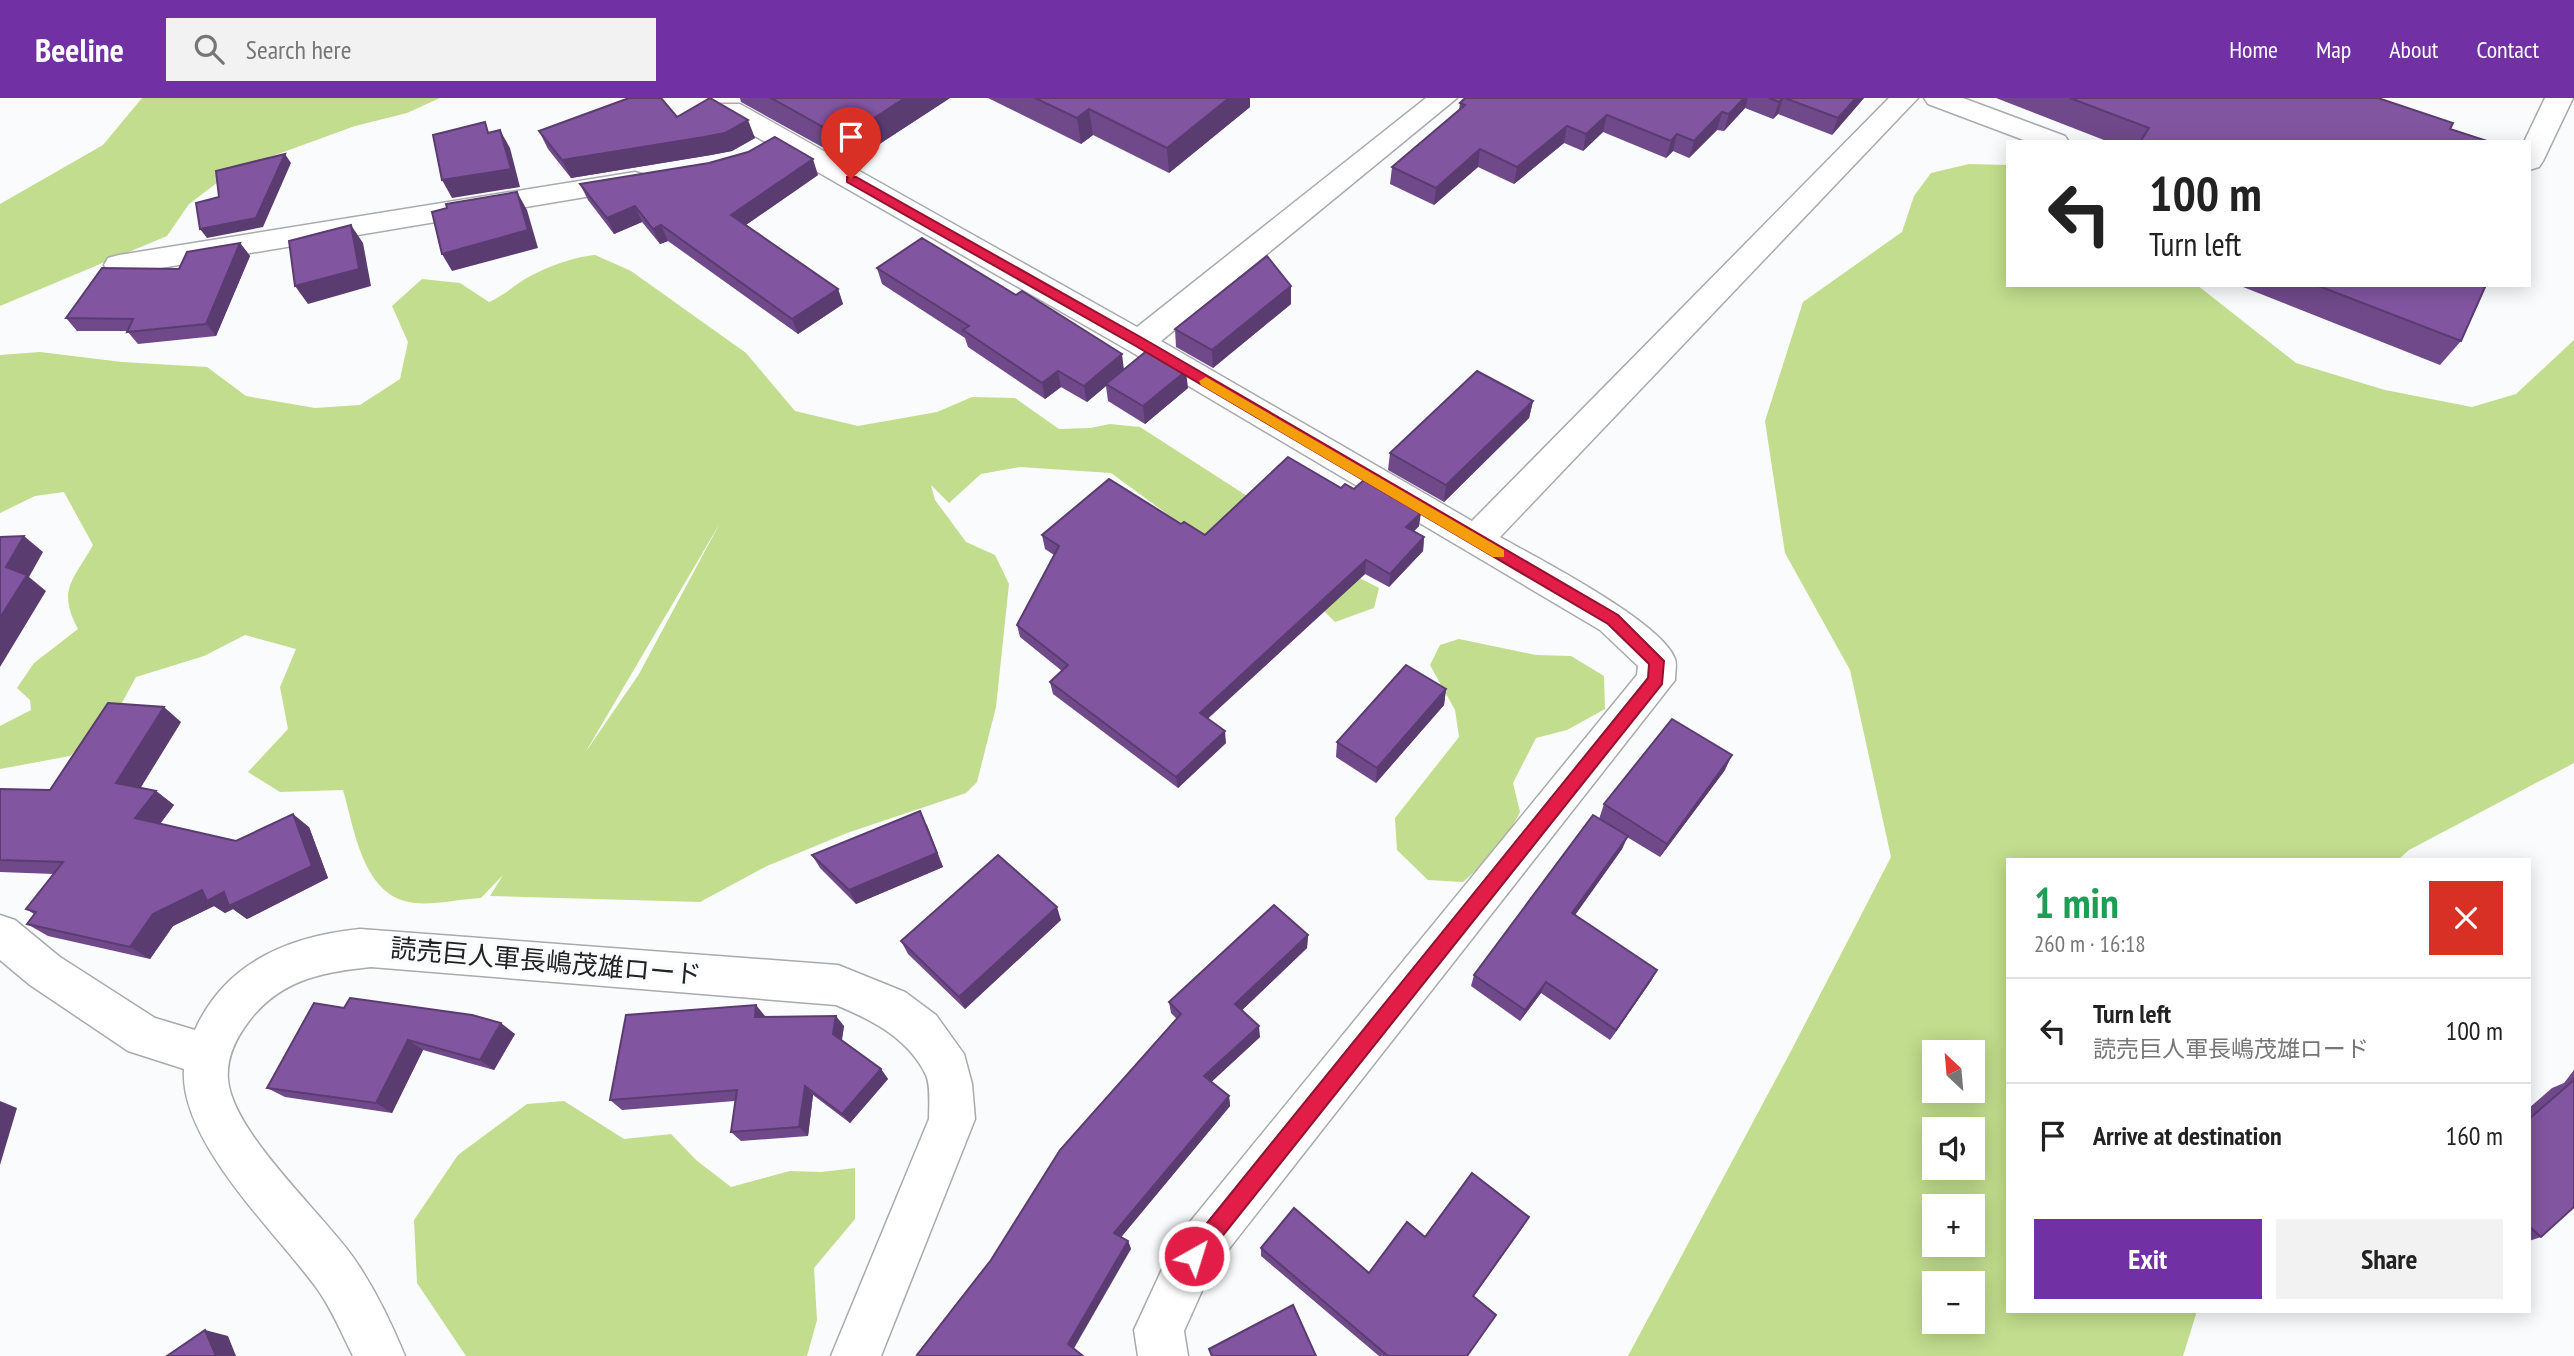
<!DOCTYPE html>
<html lang="en">
<head>
<meta charset="utf-8">
<style>
	body { margin:0; font-family:"PT Sans Narrow","Noto Sans JP",sans-serif; background:#f2f2f2; color:#222; height:100vh; display:flex; flex-direction:column; font-size:26px; white-space:nowrap }
	* { box-sizing:border-box; margin:0 }
	p { font-size:23px; color:#767676 }
	.icon { flex:none; width:38px; height:38px; fill:none; stroke:currentColor; stroke-width:2; stroke-linecap:round; stroke-linejoin:round }
	.map { position:relative; flex:1; overflow:hidden }
	.details { position:absolute; left:2006px; top:760px; width:525px; height:455px; display:flex; flex-direction:column; background:#fff; border-radius:0px; box-shadow:0 4px 18px #0003 }
	.details>* { flex:none }
	.hud { position:absolute; left:2006px; top:42px; width:525px; height:147px; border-radius:0px; box-shadow:0 4px 18px #0003; background:#fff; color:#222; overflow:hidden }
	.needle { width:46px; rotate:334deg }
	.fabs { position:absolute; left:1922px; top:942px; display:grid; gap:14px }
	.fabs a { display:grid; place-items:center; width:63px; height:63px; border-radius:0px; background:#fff; box-shadow:0 4px 18px #0003; font-size:35px }
	.pin { position:absolute; display:grid; place-items:center; width:60px; height:60px; color:#fff; margin:-72px -30px; border-radius:50% 50% 50% 0; rotate:-45deg; box-shadow:0 0 7px #0007 }
	.pin .icon { rotate:45deg }
	.me { position:absolute; width:77px; margin:-38px; rotate:39deg; stroke-linejoin:round; filter:drop-shadow(0 0 5px #0008) }
	.turn { display:flex; align-items:center; gap:24px; height:147px; padding:0 28px; font-size:32px }
	.turn .icon { width:91px; height:91px; stroke-width:2.5 }
	.turn b { display:block; font-size:49px; line-height:60px }
	.round { display:grid; place-items:center; flex:none; width:74px; height:74px; border-radius:0px; background:#f2f2f2 }
	.head { display:flex; align-items:center; justify-content:space-between; height:119px; padding:0 28px }
	h1 { font-size:42px; font-weight:800; line-height:52px; color:#1e9e55 }
	.primary-button { display:flex; gap:14px; margin-top:auto; padding:14px 28px }
	.primary-button a { flex:1; height:80px; border-radius:0px; background:#7131a5; color:#fff; font-size:28px; font-weight:800; line-height:80px; text-align:center }
	.primary-button a+a { background:#f2f2f2; color:#222 }
	ul { padding:0; list-style:none }
	li { display:flex; align-items:center; gap:21px; height:105px; padding:0 28px; border-top:2px solid #e0e0e0 }
	li div { flex:1 }
	li b { display:block; font-size:26px }
	li em { font-style:normal }
	header { display:flex; align-items:center; gap:42px; box-sizing:border-box; height:98px; padding:0 35px; background:#7131a5; color:#fff }
	header strong { font-size:33px }
	nav { display:flex; gap:38px; margin-inline-start:auto; font-size:24px }
	.search { width:490px; height:63px; background:#f2f2f2; display:flex; align-items:center; gap:18px; box-sizing:border-box; padding:0 24px; border-radius:0px; color:#767676; font-size:26px }
	.map>svg:first-child { display:block }
	.green { fill:#c1dd8d; fill-rule:evenodd }
	.lines { fill:none; stroke-linecap:round; stroke-linejoin:round }
	.minor-casing { stroke:#a9aaac; stroke-width:3 }
	.minor { fill:#fff; fill-rule:evenodd }
	.wall { fill:#70498a }
	.shaded-wall { fill:#5b3c71 }
	.building { fill:#8255a1; stroke:#5b3c71; stroke-width:2 }
	.route { fill:#e11d48; stroke:#92132f; stroke-width:2 }
	.slow { fill:#f59e0b }
	.labels { text-anchor:middle; dominant-baseline:central; stroke-width:7; stroke-linejoin:round; paint-order:stroke }
	.street-label { font-size:26px; fill:#222223; stroke:#fafbfd }
</style>
</head>
<body>
<header>
<strong>Beeline</strong>
<div class="search"><svg class="icon" aria-label="search" viewBox="0 0 24 24"><circle cx="10" cy="10" r="6"/><path d="M15 15l6 6"/></svg>Search here</div>
<nav><a>Home</a><a>Map</a><a>About</a><a>Contact</a></nav>
</header>
<div class="map">
<svg width="2574" height="1258" viewBox="0 0 2574 1258">
	<rect width="100%" height="100%" fill="#fafbfd"/>
	<!-- green -->
	<g class="green">
		<polygon points="142,0 440,0 407,15 355,28 234,72 189,106 167,138 0,208 0,106 103,47"/>
		<path d="M1969,66l38,1v120h190l99,78 89,27 87,17 44,-13 58,-54v423l-165,87 -10,9h-392v452h190l-14,45h-555l163,-305 100,-194 -41,-187 -65,-117 -20,-132 38,-119 99,-70 12,-36 17,-23zM1934,954h38v38h-38zM1934,1031h38v38h-38zM1934,1108h38v38h-38zM1934,1185h38v38h-38z"/>
		<path d="M595,157l36,16 115,82 49,58 63,15 79,-14 35,-15 43,1 44,31 31,-1 20,-4 30,3 163,105 35,35 41,21 -5,20 -39,14 -37,-37 -124,-66 -63,-46 -91,-6 -39,7 -32,29 -18,-18 4,15 31,42 29,13 14,29 -13,123 -19,75 -11,11 -119,40 -80,33 -67,36 -210,-6 13,-21 -22,23c-21,1 -45,7 -66,5 -52,-5 -60,-72 -72,-113l-63,2 -32,-20 40,-43 -8,-42 16,-38 -51,-14 -41,21 -68,21 -30,55 -25,13 -11,11 -70,13v-43l31,-16 -1,-10 -13,-12 17,-25 44,-34c-21,-40 -5,-48 15,-84l-29,-53 -29,4 -35,17v-158l40,-3 82,10 85,5 39,29 69,12 45,-3 40,-26 8,-37 -16,-36 30,-27 38,4 29,19c13,-6 21,-13 33,-21 19,-12 50,-24 73,-26zM720,425l-81,151 -54,79z"/>
		<polygon points="1459,541 1536,557 1571,558 1604,578 1605,611 1567,632 1536,640 1513,685 1520,714 1501,750 1463,784 1428,782 1397,752 1395,720 1459,639 1455,612 1430,567 1440,547"/>
		<polygon points="564,1003 624,1041 671,1036 696,1062 731,1089 790,1073 821,1074 855,1070 855,1121 814,1170 817,1222 807,1258 466,1258 417,1185 414,1122 458,1057 527,1006"/>
	</g>
	<g class="lines">
		<defs>
			<g id="minor">
				<path d="M1426,0h31l-296,243 311,180 417,-423h29l-418,439c37,21 162,85 175,122 2,6 0,14 0,21l-465,593 -26,58 4,25h-50l-4,-26 42,-91 461,-564 1,-9 -38,-36 -472,-280 -408,-234 -4,-6 4,-6h20l397,223z"/>
				<polygon points="1924,0 1963,0 2065,38 2069,44 2029,44 1928,6"/>
				<polygon points="2545,0 2573,0 2543,63 2539,69 2529,72 2529,44 2524,44"/>
				<polygon points="635,74 645,77 649,83 645,89 119,177 108,174 104,167 108,160 119,157"/>
				<path d="M0,817l15,5 45,37 95,61 40,12c30,-68 95,-94 165,-101l478,36 67,27 31,23 28,39 8,30 3,35 -94,237h-50l98,-237c0,-13 2,-32 -3,-44 -18,-37 -54,-55 -90,-70l-465,-38c-49,5 -91,13 -122,54 -13,17 -23,36 -21,59 5,53 93,132 125,177 21,30 38,65 52,99h-52c-11,-22 -21,-46 -35,-66 -41,-57 -139,-148 -134,-221l-56,-18 -98,-66 -30,-25z"/>
			</g>
		</defs>
		<!-- minor casing -->
		<use href="#minor" class="minor-casing"/>
		<!-- minor -->
		<use href="#minor" class="minor"/>
	</g>
	<!-- wall -->
	<g class="wall">
		<polygon points="740,0 950,0 858,60 849,55 842,60 741,4"/>
		<polygon points="988,0 1250,0 1250,9 1169,75 1093,37 1081,46"/>
		<polygon points="1465,0 1864,0 1832,37 1778,16 1773,21 1745,10 1724,33 1717,32 1689,60 1673,53 1666,60 1603,34 1583,53 1564,45 1514,86 1478,69 1434,107 1390,86 1392,69 1459,12 1460,5"/>
		<polygon points="1996,0 2378,0 2450,31 2490,44 2109,44"/>
		<polygon points="677,19 755,40 732,53 711,57 571,80 548,51 539,33"/>
		<polygon points="818,77 746,127 838,191 843,206 798,236 668,143 660,146 642,124 614,136 588,102 580,86"/>
		<polygon points="240,145 250,158 216,238 138,246 127,233 77,233 66,220 179,171"/>
		<polygon points="877,170 1124,271 1188,290 1145,326 1108,303 1106,288 1087,304 1061,289 1045,301 968,249 965,240 882,186"/>
		<polygon points="2238,187 2479,187 2461,243 2440,267"/>
		<polygon points="1291,206 1213,270 1176,249 1175,231"/>
		<polygon points="1533,303 1529,320 1444,404 1388,372 1390,355"/>
		<polygon points="1341,390 1419,428 1414,433 1424,439 1423,453 1389,489 1365,476 1208,620 1226,645 1178,690 1053,596 1050,584 1062,573 1020,539 1017,527 1054,457 1045,451 1042,437 1181,426 1205,437"/>
		<polygon points="1446,591 1444,607 1376,685 1336,659 1337,644"/>
		<polygon points="181,624 140,690 156,693 174,707 160,726 236,743 309,729 328,780 247,821 233,811 225,815 214,808 173,828 150,861 48,838 27,826 34,816 26,811 54,776 0,774 0,691 50,692"/>
		<polygon points="1725,672 1660,759 1627,739 1622,751 1575,817 1657,872 1651,883 1610,942 1541,895 1520,923 1471,888 1474,877 1599,721 1604,706"/>
		<polygon points="927,727 943,769 856,806 820,770 812,757"/>
		<polygon points="1061,822 965,911 908,856 901,843"/>
		<polygon points="1308,837 1307,850 1242,912 1260,939 1211,984 1229,998 1230,1008 1121,1139 1128,1143 1131,1151 919,1258 1177,921 1171,915 1169,904"/>
		<polygon points="314,905 515,936 494,972 423,952 392,1015 285,999 267,990"/>
		<polygon points="765,918 765,919 844,928 842,942 881,971 888,981 850,1025 813,997 808,1038 741,1043 731,1034 735,1003 622,1012 610,1002"/>
		<polygon points="2574,972 2574,1109 2541,1139 2529,1143 2529,1010 2552,990 2564,985"/>
		<polygon points="1524,1127 1473,1199 1468,1258 1379,1258 1261,1158 1261,1150 1369,1175 1425,1139"/>
	</g>
	<!-- shaded-wall -->
	<g class="shaded-wall">
		<polygon points="905,0 950,0 858,60 851,35"/>
		<polygon points="1229,0 1250,0 1250,9 1169,75 1167,50"/>
		<polygon points="1744,0 1748,0 1745,10 1724,33 1729,16"/>
		<polygon points="1783,0 1778,16 1773,21 1779,4"/>
		<polygon points="1856,0 1864,0 1832,37 1838,20"/>
		<polygon points="1089,11 1093,37 1081,46 1077,20"/>
		<polygon points="1722,14 1717,32 1689,60 1694,43"/>
		<polygon points="1607,17 1603,34 1583,53 1586,36"/>
		<polygon points="748,22 755,40 732,53 711,57 571,80 562,62"/>
		<polygon points="1567,28 1564,45 1514,86 1517,69"/>
		<polygon points="842,30 849,55 842,60 834,35"/>
		<polygon points="500,32 510,50 520,89 452,100 442,82"/>
		<polygon points="1677,36 1673,53 1666,60 1671,43"/>
		<polygon points="1480,51 1478,69 1434,107 1436,90"/>
		<polygon points="285,56 291,65 263,129 207,140 200,131"/>
		<polygon points="813,61 818,77 737,133 731,117"/>
		<polygon points="517,94 527,112 538,150 452,173 442,156"/>
		<polygon points="635,108 642,124 614,136 607,120"/>
		<polygon points="351,127 363,145 371,188 308,206 295,188"/>
		<polygon points="661,127 668,143 660,146 653,131"/>
		<polygon points="240,145 250,158 216,238 206,226"/>
		<polygon points="1291,188 1291,206 1213,270 1212,252"/>
		<polygon points="838,191 843,206 798,236 792,221"/>
		<polygon points="1122,256 1124,272 1106,286 1106,288 1087,304 1084,288"/>
		<polygon points="1058,273 1061,289 1045,301 1042,285"/>
		<polygon points="1186,273 1188,290 1145,326 1143,308"/>
		<polygon points="1533,303 1529,320 1444,404 1446,387"/>
		<polygon points="1421,415 1419,428 1405,442 1406,429"/>
		<polygon points="24,438 43,454 29,479 46,493 0,569 0,520 6,469"/>
		<polygon points="1424,439 1423,453 1389,489 1390,476"/>
		<polygon points="1366,462 1365,476 1201,627 1200,615"/>
		<polygon points="1446,591 1444,607 1376,685 1377,670"/>
		<polygon points="164,609 181,624 135,699 116,685"/>
		<polygon points="1225,633 1226,645 1178,690 1176,679"/>
		<polygon points="1732,657 1725,672 1660,759 1667,746"/>
		<polygon points="156,693 174,707 154,734 135,720"/>
		<polygon points="920,713 943,769 856,806 849,792"/>
		<polygon points="293,716 309,729 328,780 247,821 233,811 225,815 214,808 173,828 150,861 130,849 153,816"/>
		<polygon points="1628,738 1622,751 1568,827 1572,815"/>
		<polygon points="1057,809 1061,822 965,911 959,899"/>
		<polygon points="1308,837 1307,850 1236,918 1235,906"/>
		<polygon points="1657,872 1651,883 1610,942 1616,932"/>
		<polygon points="1546,884 1541,895 1520,923 1525,912"/>
		<polygon points="756,907 765,918 764,930 755,919"/>
		<polygon points="836,918 844,928 841,946 833,936"/>
		<polygon points="501,925 515,936 494,972 480,962"/>
		<polygon points="1259,928 1260,939 1206,989 1204,978"/>
		<polygon points="408,942 423,952 392,1015 376,1005"/>
		<polygon points="881,971 888,981 850,1025 842,1016"/>
		<polygon points="805,988 813,997 808,1038 799,1029"/>
		<polygon points="1229,998 1230,1008 1118,1143 1114,1135"/>
		<polygon points="0,1003 17,1010 0,1067"/>
		<polygon points="1529,1119 1524,1127 1469,1205 1473,1198"/>
		<polygon points="1128,1143 1131,1151 1073,1252 1068,1246"/>
		<polygon points="205,1232 228,1238 236,1258 216,1258"/>
	</g>
	<!-- building -->
	<g class="building">
		<polygon points="629,0 661,0 677,19 710,0 748,22 725,35 704,39 562,62 539,33"/>
		<polygon points="771,0 905,0 851,35 842,30 834,35"/>
		<polygon points="1035,0 1229,0 1167,50 1089,11 1077,20"/>
		<polygon points="1465,0 1744,0 1729,16 1722,14 1694,43 1677,36 1671,43 1607,17 1586,36 1567,28 1517,69 1480,51 1436,90 1392,69 1465,7 1460,5"/>
		<polygon points="1769,0 1783,0 1779,4"/>
		<polygon points="1785,0 1856,0 1838,20"/>
		<polygon points="2070,0 2378,0 2453,25 2450,31 2490,44 2140,44 2149,30"/>
		<polygon points="485,24 488,35 500,32 511,71 442,82 433,37"/>
		<polygon points="775,39 813,61 731,117 838,191 792,221 661,127 653,131 635,108 607,120 580,86 709,65 748,54"/>
		<polygon points="285,56 256,120 200,131 196,105 219,99 216,73"/>
		<polygon points="517,94 528,132 442,156 432,114 447,110 446,106"/>
		<polygon points="351,127 359,171 295,188 289,143"/>
		<polygon points="922,140 1016,197 1022,193 1122,256 1084,288 1058,273 1042,285 963,232 969,228 877,170"/>
		<polygon points="240,145 206,226 127,234 133,221 66,220 102,170 179,171 187,154"/>
		<polygon points="1267,158 1291,188 1212,252 1175,231"/>
		<polygon points="2316,187 2479,187 2485,189 2461,243"/>
		<polygon points="1149,251 1186,273 1143,308 1106,286"/>
		<polygon points="1477,273 1533,303 1446,387 1390,355"/>
		<polygon points="1288,359 1341,390 1345,386 1354,391 1365,381 1421,415 1406,429 1424,439 1390,476 1366,462 1200,615 1225,633 1176,679 1050,584 1068,567 1017,527 1059,448 1042,437 1109,381 1181,426 1184,424 1205,437"/>
		<polygon points="24,438 6,469 27,477 0,520 0,439"/>
		<polygon points="1406,567 1446,591 1377,670 1337,644"/>
		<polygon points="108,605 164,609 116,685 156,693 135,720 236,743 293,716 312,768 229,808 224,794 207,803 202,792 153,816 130,849 27,826 36,814 26,811 63,764 0,762 0,691 50,692"/>
		<polygon points="1672,621 1732,657 1667,746 1604,706"/>
		<polygon points="920,713 937,755 849,792 812,757"/>
		<polygon points="1593,717 1628,738 1572,815 1657,872 1616,932 1546,884 1525,912 1474,877"/>
		<polygon points="998,757 1057,809 959,899 901,843"/>
		<polygon points="1274,807 1308,837 1235,906 1259,928 1204,978 1229,998 1114,1135 1128,1143 1068,1246 1083,1258 919,1258 917,1257 991,1162 1060,1052 1181,916 1169,904"/>
		<polygon points="350,900 472,917 501,925 480,962 408,942 376,1005 267,990 314,905 344,910"/>
		<polygon points="756,907 755,919 836,918 833,936 881,971 842,1016 805,988 799,1029 731,1034 737,992 610,1002 626,917"/>
		<polygon points="2574,982 2574,1109 2541,1139 2529,1128 2529,1021"/>
		<polygon points="1472,1075 1529,1119 1473,1198 1496,1217 1467,1258 1388,1258 1261,1150 1294,1110 1369,1175 1407,1124 1425,1139"/>
		<polygon points="1293,1207 1316,1258 1212,1258 1209,1251"/>
		<polygon points="205,1232 216,1258 167,1258"/>
	</g>
	<!-- route -->
	<polygon class="route" points="847,79 856,79 1144,241 1618,517 1664,563 1662,586 1201,1165 1194,1168 1186,1165 1184,1158 1186,1151 1648,580 1649,566 1608,526 1134,247 847,84"/>
	<!-- slow -->
	<polygon class="slow" points="1206,279 1504,452 1504,459 1493,459 1201,287 1199,283"/>
	<g class="labels">
		<!-- street labels -->
		<g class="street-label">
			<text transform="translate(546 863) rotate(5)">読売巨人軍長嶋茂雄ロード</text>
		</g>
	</g>
</svg>
<div class="fabs">
<a><svg class="needle" viewBox="-14 -14 28 28"><path d="M0-13l5 13h-10z" fill="#e53935"/><path d="M0 13l5-13h-10z" fill="#767676"/></svg></a>
<a><svg class="icon" aria-label="sound" viewBox="0 0 24 24"><path d="M4 9h4l5-4v14l-5-4H4zM17 9q2 3 0 6"/></svg></a>
<a>+</a>
<a>−</a>
</div>
<div class="pin" style="left:851px;top:81px;background:#d93025"><svg class="icon" aria-label="arrive" viewBox="0 0 24 24"><path d="M6 21V4h12l-3 4 3 4H6"/></svg></div>
<svg class="me" style="left:1194px;top:1158px" viewBox="-20 -20 40 40"><circle r="17" fill="#e11d48" stroke="#fff" stroke-width="3"/><path d="M0-11L8 9 0 5-8 9z" fill="#fff"/></svg>
<div class="hud">
<div class="turn"><svg class="icon" aria-label="left" viewBox="0 0 24 24"><path d="M17 20v-9H6M10 6l-5 5 5 5"/></svg><div><b>100 m</b>Turn left</div></div>
</div>
<section class="details">
<div class="head"><div><h1>1 min</h1><p>260 m · 16:18</p></div><a class="round" style="background:#d93025;color:#fff"><svg class="icon" aria-label="close" viewBox="0 0 24 24"><path d="M6 6l12 12M18 6L6 18"/></svg></a></div>
<ul>
<li><svg class="icon" aria-label="left" viewBox="0 0 24 24"><path d="M17 20v-9H6M10 6l-5 5 5 5"/></svg><div><b>Turn left</b><p>読売巨人軍長嶋茂雄ロード</p></div><em>100 m</em></li>
<li><svg class="icon" aria-label="arrive" viewBox="0 0 24 24"><path d="M6 21V4h12l-3 4 3 4H6"/></svg><div><b>Arrive at destination</b></div><em>160 m</em></li>
</ul>
<div class="primary-button"><a>Exit</a><a>Share</a></div>
</section>
</div>
</body>
</html>
